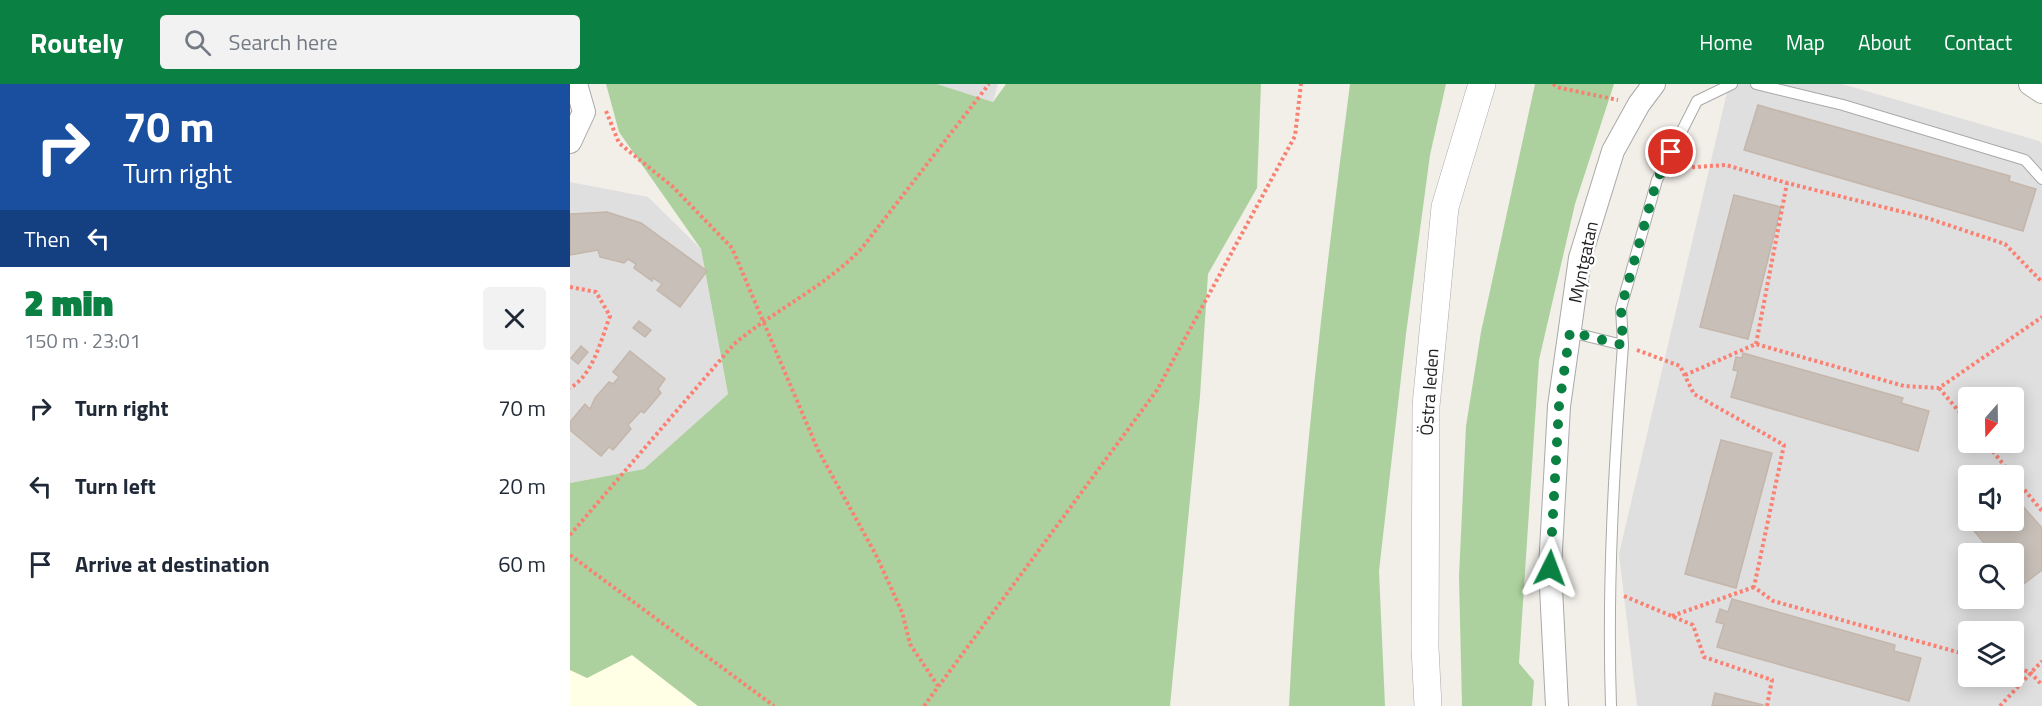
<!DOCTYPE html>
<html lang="en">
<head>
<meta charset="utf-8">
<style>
	body { margin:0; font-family:"Titillium Web",sans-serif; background:#f2f2f3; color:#1f2937; height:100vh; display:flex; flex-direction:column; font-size:22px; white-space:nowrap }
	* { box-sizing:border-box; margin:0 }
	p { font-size:20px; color:#747a83 }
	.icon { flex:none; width:33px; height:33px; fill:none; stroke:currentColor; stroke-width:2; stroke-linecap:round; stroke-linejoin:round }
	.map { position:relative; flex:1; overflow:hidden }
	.drawer { display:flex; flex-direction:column; background:#fff; width:570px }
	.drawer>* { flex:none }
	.hud { background:#1a4fa0; color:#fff; overflow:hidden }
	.needle { width:39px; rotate:200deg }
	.controls { position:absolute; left:1388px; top:303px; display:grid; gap:12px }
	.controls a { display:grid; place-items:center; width:66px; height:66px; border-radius:6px; background:#fff; box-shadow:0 3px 15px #0003; font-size:30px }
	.pin { position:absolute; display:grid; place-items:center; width:51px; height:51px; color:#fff; margin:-26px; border:3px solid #fff; border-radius:50%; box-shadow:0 2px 6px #0007 }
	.me { position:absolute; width:66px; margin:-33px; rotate:3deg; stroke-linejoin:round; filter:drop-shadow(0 0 4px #0008) }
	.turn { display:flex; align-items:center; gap:21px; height:126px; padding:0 24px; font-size:27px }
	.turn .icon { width:78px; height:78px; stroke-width:2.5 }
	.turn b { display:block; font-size:42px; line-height:51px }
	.then { display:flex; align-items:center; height:57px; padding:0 24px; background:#0003; gap:12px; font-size:22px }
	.round { display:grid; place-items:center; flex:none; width:63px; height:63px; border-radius:6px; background:#f2f2f3 }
	.summary { display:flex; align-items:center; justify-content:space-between; height:102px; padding:0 24px }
	h1 { font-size:36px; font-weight:800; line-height:45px; color:#0b8043 }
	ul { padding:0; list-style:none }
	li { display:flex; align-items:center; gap:18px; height:78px; padding:0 24px }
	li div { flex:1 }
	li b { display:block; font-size:22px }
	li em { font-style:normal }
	header { display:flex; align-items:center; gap:36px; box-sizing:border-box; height:84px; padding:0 30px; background:#0b8043; color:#fff }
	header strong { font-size:28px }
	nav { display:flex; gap:33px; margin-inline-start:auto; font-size:21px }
	.search { width:420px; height:54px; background:#f2f2f3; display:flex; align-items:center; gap:15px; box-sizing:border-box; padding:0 21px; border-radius:6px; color:#747a83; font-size:22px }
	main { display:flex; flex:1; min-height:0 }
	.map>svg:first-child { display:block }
	.residential { fill:#e0dfdf; fill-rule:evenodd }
	.education { fill:#ffffe5 }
	.forest { fill:#add19e }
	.building { fill:#c7bfb8; stroke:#c4b6ab; stroke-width:1.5 }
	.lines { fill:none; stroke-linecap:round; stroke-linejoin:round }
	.service-casing { stroke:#a9a9a9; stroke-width:12 }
	.minor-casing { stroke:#a9a9a9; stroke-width:24 }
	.tertiary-casing { stroke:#a9a9a9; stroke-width:28 }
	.path { stroke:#fa8072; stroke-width:4; stroke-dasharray:3 3; stroke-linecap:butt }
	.service { stroke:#fff; stroke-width:10 }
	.minor { stroke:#fff; stroke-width:22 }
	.tertiary { stroke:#fff; stroke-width:27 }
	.route { stroke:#0b8043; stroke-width:10; stroke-dasharray:0 18 }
	.labels { text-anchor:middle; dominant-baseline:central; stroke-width:5; stroke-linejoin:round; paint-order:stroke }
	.street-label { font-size:18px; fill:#222; stroke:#fff }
</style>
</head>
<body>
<header>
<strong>Routely</strong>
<div class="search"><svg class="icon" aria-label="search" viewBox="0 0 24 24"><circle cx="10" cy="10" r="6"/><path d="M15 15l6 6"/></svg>Search here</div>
<nav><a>Home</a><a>Map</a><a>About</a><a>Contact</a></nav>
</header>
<main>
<section class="drawer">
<div class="hud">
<div class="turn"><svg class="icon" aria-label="right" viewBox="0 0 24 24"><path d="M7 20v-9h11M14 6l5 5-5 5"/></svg><div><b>70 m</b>Turn right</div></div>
<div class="then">Then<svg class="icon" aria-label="left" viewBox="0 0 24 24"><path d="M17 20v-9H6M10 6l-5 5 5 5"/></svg></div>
</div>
<div class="summary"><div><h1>2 min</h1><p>150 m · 23:01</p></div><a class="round"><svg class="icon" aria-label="close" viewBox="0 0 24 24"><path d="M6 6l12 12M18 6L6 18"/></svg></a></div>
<ul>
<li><svg class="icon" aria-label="right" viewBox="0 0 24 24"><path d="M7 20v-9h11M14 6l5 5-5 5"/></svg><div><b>Turn right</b></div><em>70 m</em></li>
<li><svg class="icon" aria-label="left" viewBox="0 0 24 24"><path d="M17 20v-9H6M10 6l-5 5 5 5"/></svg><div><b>Turn left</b></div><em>20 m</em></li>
<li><svg class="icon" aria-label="arrive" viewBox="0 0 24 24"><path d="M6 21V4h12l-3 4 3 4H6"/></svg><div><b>Arrive at destination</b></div><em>60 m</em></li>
</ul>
</section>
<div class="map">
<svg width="1472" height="622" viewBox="0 0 1472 622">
	<rect width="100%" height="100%" fill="#f2efe9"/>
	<!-- residential -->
	<g class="residential">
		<polygon points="367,0 428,0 423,18"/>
		<path d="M1159,0h113l197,57 3,3v562h-405l-18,-152zM1398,314h45v44h-45zM1398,392h45v44h-45zM1398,470h45v44h-45zM1398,548h45v44h-45z"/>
		<polygon points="0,98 78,113 131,165 158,310 74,385 0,399"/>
	</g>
	<!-- education -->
	<polygon class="education" points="62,571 128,622 0,622 0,586 17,594"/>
	<!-- forest -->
	<g class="forest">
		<polygon points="36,0 367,0 423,18 436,0 691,0 687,104 638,190 630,312 600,622 128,622 62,571 17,594 0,586 0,399 74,385 158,310 131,165 49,48"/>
		<path d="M780,0h96l-16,71 -24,179 -27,237 6,135h-96c10,-208 34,-415 61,-622z"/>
		<polygon points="965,0 1044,0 1005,120 969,276 949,579 964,597 962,622 892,622 889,493 896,342 911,248"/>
	</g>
	<!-- building -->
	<g class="building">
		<polygon points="1188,21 1440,92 1439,97 1466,105 1453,147 1174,66"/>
		<polygon points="1164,111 1211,123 1178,255 1130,243"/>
		<polygon points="37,128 71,139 137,187 110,223 87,206 92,200 83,194 82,197 64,184 66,180 58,175 54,179 30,173 28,166 0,171 0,130"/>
		<polygon points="69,237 81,246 75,253 63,244"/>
		<polygon points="11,262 18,268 8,280 1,274"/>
		<polygon points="60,267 95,295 88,305 91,309 74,329 71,327 58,341 61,345 43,366 39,363 31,372 0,346 0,338 15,320 20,325 25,314 39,298 43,300 49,293 43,288"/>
		<polygon points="1173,269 1333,314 1331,319 1359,327 1348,367 1161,313 1168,287 1163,286 1166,273 1172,274"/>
		<polygon points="1151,356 1202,369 1166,504 1115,490"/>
		<polygon points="1443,411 1472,444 1472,486 1451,502 1443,493 1443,470 1423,470 1392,432 1398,427 1398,436 1443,436"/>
		<polygon points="1162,515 1325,561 1324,567 1351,574 1339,617 1147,563 1154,540 1146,538 1150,525 1158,528"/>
		<polygon points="1145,609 1193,621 1192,622 1142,622"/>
	</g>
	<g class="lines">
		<defs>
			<g id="service">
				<polyline points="1186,0 1273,21 1455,76 1472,95"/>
				<polyline points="1000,248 1053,261 1051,224 1087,96 1127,17 1162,0"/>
				<path d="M1041,622c-4,-121 3,-240 12,-361"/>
			</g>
			<g id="minor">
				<polyline points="1460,0 1472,8"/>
				<polyline points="0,58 14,28 6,0"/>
				<polyline points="987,622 980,484 989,322 1010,174 1043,67 1069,20 1084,0"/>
			</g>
			<polyline id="tertiary" points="858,622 855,564 856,322 875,123 912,0"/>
		</defs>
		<!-- service casing -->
		<use href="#service" class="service-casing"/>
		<!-- minor casing -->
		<use href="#minor" class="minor-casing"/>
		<!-- tertiary casing -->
		<use href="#tertiary" class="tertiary-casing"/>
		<!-- path -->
		<g class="path">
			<polyline points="983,0 990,4 1048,16"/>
			<polyline points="36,27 49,59 103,103 162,164 248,366 306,471 332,528 340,560 368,602"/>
			<polyline points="1110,84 1156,81 1217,99 1357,134 1435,160 1472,198"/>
			<path d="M0,203l26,5 14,24c-9,24 -17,59 -40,72"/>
			<polyline points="1186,260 1217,99"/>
			<polyline points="1067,266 1110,282 1124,310 1214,361 1184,503 1203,517 1398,571"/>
			<polyline points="1115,291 1186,260 1334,302 1369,304 1472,233"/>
			<polyline points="1369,304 1398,338"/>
			<polyline points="1415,358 1443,392"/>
			<polyline points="1443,392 1472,427"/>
			<path d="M0,451l164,-191c42,-35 91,-57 128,-96l127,-164"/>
			<polyline points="0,471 204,622"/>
			<polyline points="1054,512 1123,541 1134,573 1202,596 1197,622"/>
			<polyline points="1102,532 1184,503"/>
			<polyline points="1443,583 1460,588 1472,601"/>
			<polyline points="354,622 587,306 725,52 731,0"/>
			<polyline points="1430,622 1472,577"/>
		</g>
		<!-- service -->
		<use href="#service" class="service"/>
		<!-- minor -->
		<use href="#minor" class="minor"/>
		<!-- tertiary -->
		<use href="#tertiary" class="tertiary"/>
	</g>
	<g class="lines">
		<!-- route -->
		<polyline class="route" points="980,484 989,322 1000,248 1053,261 1051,224 1087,96 1101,68"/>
	</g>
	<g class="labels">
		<!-- street labels -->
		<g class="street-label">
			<text transform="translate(1013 178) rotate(-78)">Myntgatan</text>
			<text transform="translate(859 308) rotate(-86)">Östra leden</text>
		</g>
	</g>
</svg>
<div class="controls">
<a><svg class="needle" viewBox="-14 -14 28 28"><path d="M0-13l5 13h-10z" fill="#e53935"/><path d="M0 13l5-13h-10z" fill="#747a83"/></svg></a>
<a><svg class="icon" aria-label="sound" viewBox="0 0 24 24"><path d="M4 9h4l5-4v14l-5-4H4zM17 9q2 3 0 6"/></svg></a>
<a><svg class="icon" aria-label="search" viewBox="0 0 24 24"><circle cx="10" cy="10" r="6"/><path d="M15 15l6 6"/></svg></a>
<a><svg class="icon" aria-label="layers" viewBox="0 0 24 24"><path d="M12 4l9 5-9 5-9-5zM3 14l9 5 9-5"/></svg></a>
</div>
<div class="pin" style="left:1101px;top:68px;background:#d93025"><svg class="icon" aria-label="arrive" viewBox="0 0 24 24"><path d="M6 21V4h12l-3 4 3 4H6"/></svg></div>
<svg class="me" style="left:980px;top:484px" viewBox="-20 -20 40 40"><path d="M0-17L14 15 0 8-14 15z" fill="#0b8043" stroke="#fff" stroke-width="4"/></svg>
</div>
</main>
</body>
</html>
